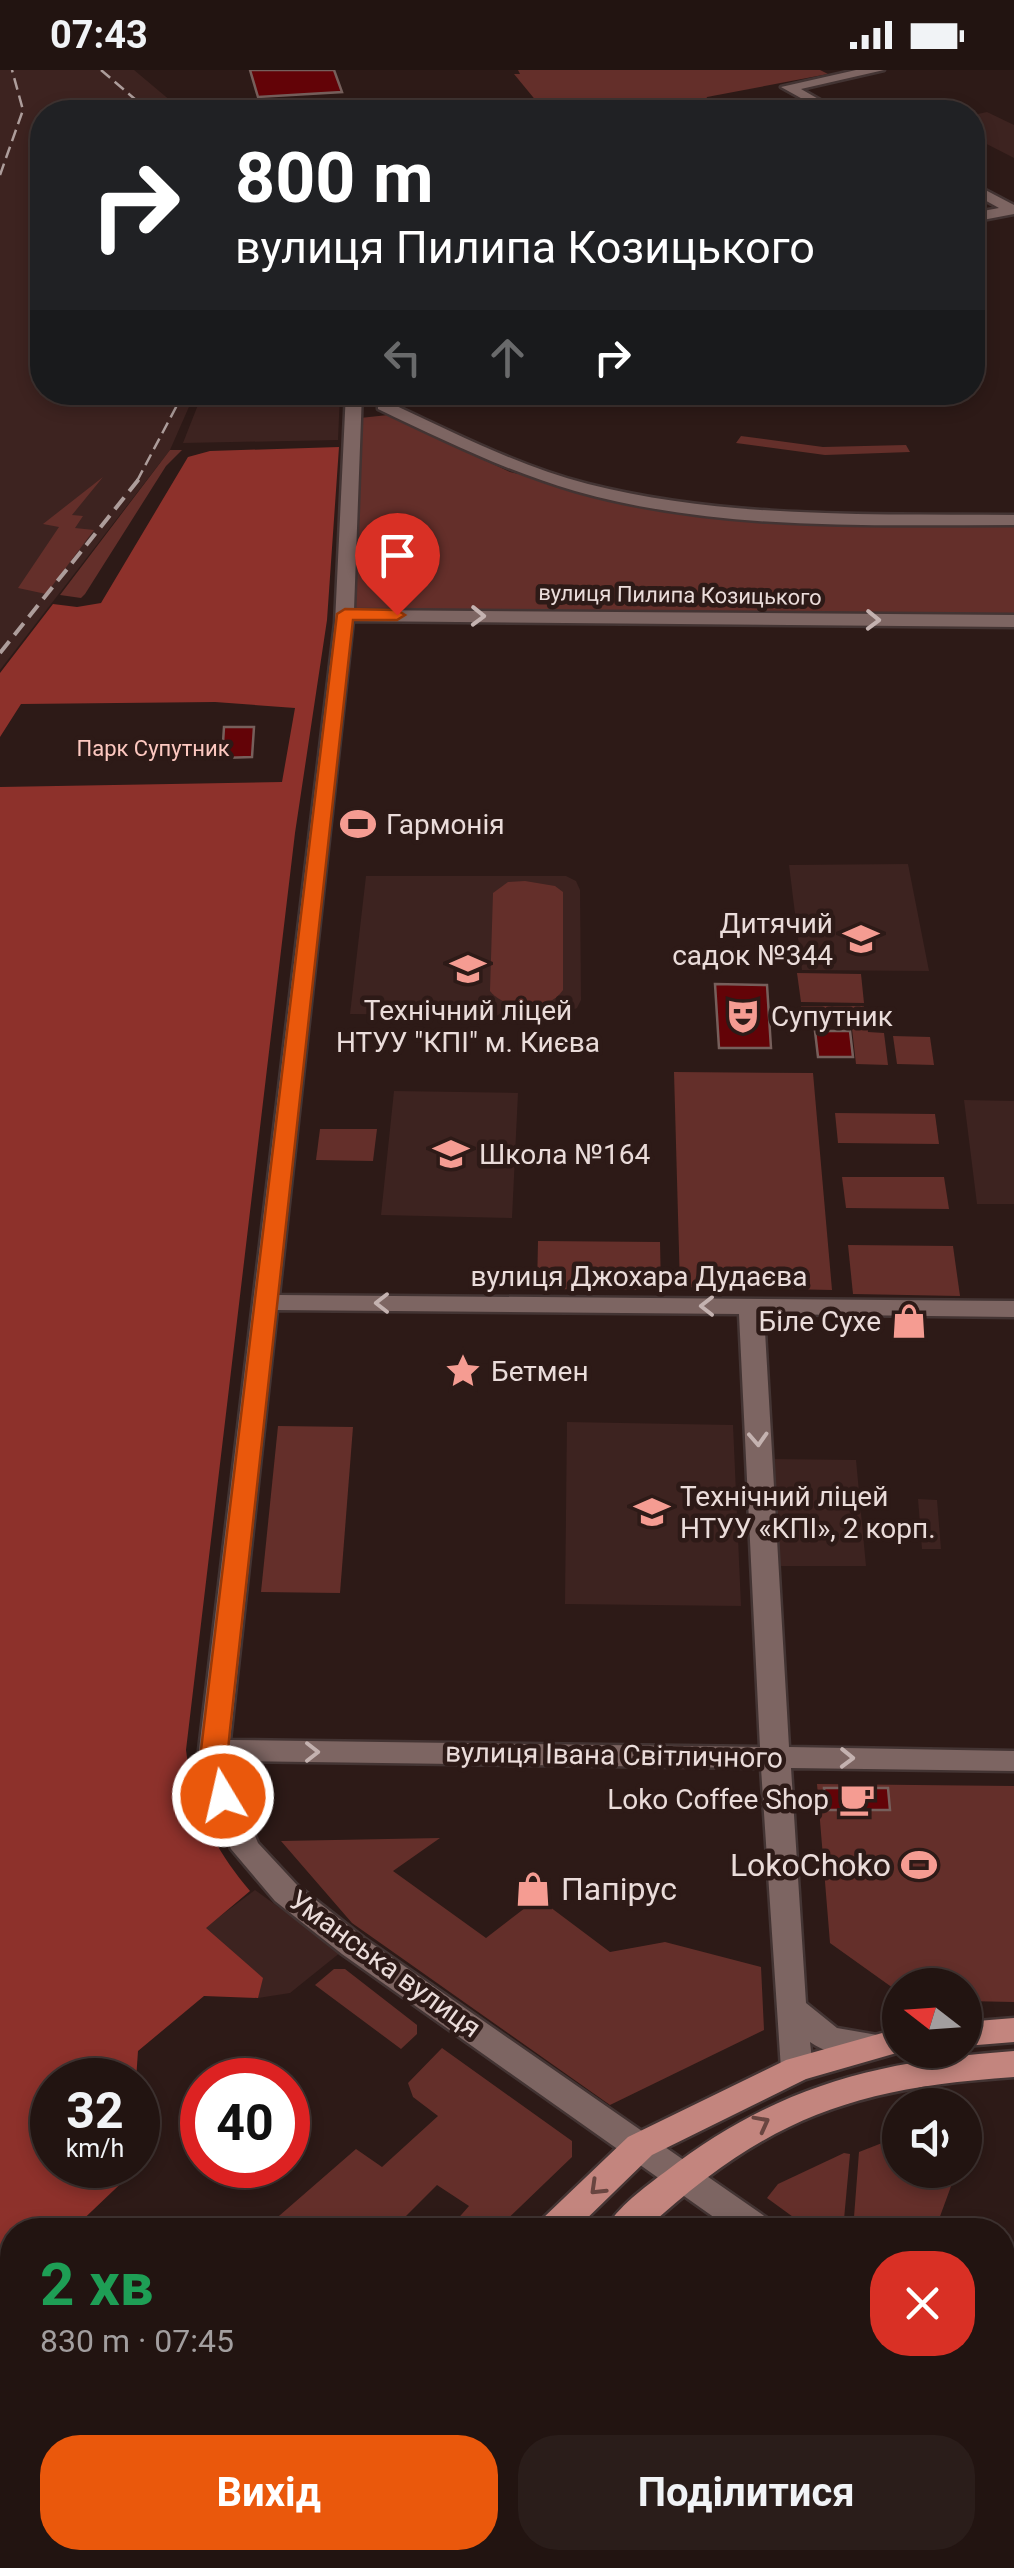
<!DOCTYPE html>
<html lang="uk">
<head>
<meta charset="utf-8">
<style>
	body { margin:0; font-family:Roboto,sans-serif; background:#2a1d1a; color:#f1f3f6; height:100vh; display:flex; flex-direction:column; font-size:38px; white-space:nowrap }
	* { box-sizing:border-box; margin:0 }
	p { font-size:32px; color:#a29e9f }
	.icon { flex:none; width:55px; height:55px; fill:none; stroke:currentColor; stroke-width:2; stroke-linecap:round; stroke-linejoin:round }
	.map { position:relative; flex:1; overflow:hidden }
	.drawer { position:absolute; left:0px; top:2148px; width:1015px; height:352px; display:flex; flex-direction:column; background:#221411; border-radius:40px 40px 0 0; box-shadow:0 5px 15px #0003,0 0 0 2px #3f3331 }
	.drawer>* { flex:none }
	.guide { position:absolute; left:30px; top:30px; width:955px; height:305px; border-radius:40px; box-shadow:0 5px 15px #0003,0 0 0 2px #3f3331; background:#202124; color:#fff; overflow:hidden }
	.needle { width:65px; rotate:287deg }
	.buttons { position:absolute; left:882px; top:1898px; display:grid; gap:20px }
	.buttons a { display:grid; place-items:center; width:100px; height:100px; border-radius:50%; background:#221411; box-shadow:0 5px 15px #0003,0 0 0 2px #3f3331; font-size:50px }
	.speed { position:absolute; left:30px; top:1988px; display:flex; gap:20px; font-size:50px; font-weight:700; text-align:center }
	.speed>* { display:grid; place-content:center; width:130px; height:130px; border-radius:50%; background:#221411; box-shadow:0 5px 15px #0003,0 0 0 2px #3f3331; line-height:1 }
	.speed small { font-size:25px; font-weight:400 }
	.speed .limit { border:15px solid #d22; background:#fff; color:#111 }
	.pin { position:absolute; display:grid; place-items:center; width:85px; height:85px; color:#fff; margin:-102px -42px; border-radius:50% 50% 50% 0; rotate:-45deg; box-shadow:0 0 10px #0007 }
	.pin .icon { rotate:45deg }
	.me { position:absolute; width:110px; margin:-55px; rotate:351deg; stroke-linejoin:round; filter:drop-shadow(0 0 8px #0008) }
	.turn { display:flex; align-items:center; gap:35px; height:210px; padding:0 40px; font-size:45px }
	.turn .icon { width:130px; height:130px; stroke-width:2.5 }
	.turn b { display:block; font-size:70px; line-height:85px }
	.lanes { display:flex; align-items:center; height:95px; padding:0 40px; background:#0003; justify-content:center; gap:50px; direction:ltr }
	.lanes .off { opacity:.35 }
	.round { display:grid; place-items:center; flex:none; width:105px; height:105px; border-radius:40px; background:#2a1d1a }
	.head { display:flex; align-items:center; justify-content:space-between; height:170px; padding:0 40px }
	h1 { font-size:60px; font-weight:700; line-height:75px; color:#1e9e55 }
	.action { display:flex; gap:20px; margin-top:auto; padding:20px 40px }
	.action a { flex:1; height:115px; border-radius:40px; background:#ea580c; color:#fff; font-size:40px; font-weight:700; line-height:115px; text-align:center }
	.action a+a { background:#2a1d1a; color:#f1f3f6 }
	.status { display:flex; justify-content:space-between; align-items:center; height:70px; padding:0 50px; background:#221411; direction:ltr }
	.status svg { height:28px; fill:currentColor }
	.map>svg:first-child { display:block }
	.built { fill:#3d2320 }
	.green { fill:#642f2a }
	.forest { fill:#8d312b }
	.building { fill:#630307; stroke:#765f5b; stroke-width:2.5 }
	.lines { fill:none; stroke-linecap:round; stroke-linejoin:round }
	.minor-casing { stroke:#433433; stroke-width:5 }
	.major-casing { stroke:#433433; stroke-width:5 }
	.minor { fill:#7d6562; fill-rule:evenodd }
	.major { fill:#c3857e; fill-rule:evenodd }
	.rail-far2 { stroke:#ad9d9b; stroke-width:2.5; stroke-dasharray:12 6; stroke-linecap:butt }
	.rail-far1 { stroke:#ad9d9b; stroke-width:4; stroke-dasharray:15 8; stroke-linecap:butt }
	.rail { stroke:#ad9d9b; stroke-width:6; stroke-dasharray:26 12; stroke-linecap:butt }
	.oneway { stroke:#c4b2b0 }
	.oneway2 { stroke:#694540 }
	.route { fill:#ea580c; stroke:#983908; stroke-width:2.5 }
	.labels { text-anchor:middle; dominant-baseline:central; stroke-width:9; stroke-linejoin:round; paint-order:stroke }
	.far-street-label { font-size:22px; fill:#eadcda; stroke:#2d1a17 }
	.far-park-label { font-size:22px; fill:#fdc8c0; stroke:#2d1a17 }
	.poi-label { font-size:28px; fill:#eadcda; stroke:#2d1a17; text-anchor:start }
	.street-label { font-size:28px; fill:#eadcda; stroke:#2d1a17 }
	.near-poi-label { font-size:32px; fill:#eadcda; stroke:#2d1a17; text-anchor:end }
</style>
</head>
<body>
<div class="status"><b>07:43</b><svg viewBox="0 0 49 12"><path d="M0 12V9h3v3zM5 12V6h3v6zM10 12V3h3v9zM15 12V0h3v12zM26 1h20v11H26zM47 4h2v5h-2z"/></svg></div>
<div class="map">
<svg width="1014" height="2498" viewBox="0 0 1014 2498">
	<rect width="100%" height="100%" fill="#2d1a17"/>
	<!-- built -->
	<g class="built">
		<polygon points="0,0 134,0 184,42 42,42 42,322 195,323 170,380 0,600"/>
		<polygon points="987,42 1014,55 1014,88 973,67 973,45"/>
		<polygon points="203,322 340,323 338,370 183,373"/>
		<polygon points="908,794 929,901 802,900 789,795"/>
		<polygon points="366,806 566,806 576,811 580,820 581,930 577,938 559,946 350,944"/>
		<polygon points="394,1021 518,1023 512,1148 381,1145"/>
		<polygon points="964,1030 1014,1031 1014,1134 977,1134"/>
		<polygon points="567,1352 733,1355 741,1536 565,1534"/>
		<polygon points="770,1389 856,1390 866,1496 778,1496"/>
		<polygon points="918,1429 937,1430 941,1479 922,1479"/>
		<polygon points="255,1820 341,1882 290,1923 258,1928 195,1865"/>
		<polygon points="0,2370 12,2380 12,2488 150,2488 163,2498 0,2498"/>
		<polygon points="1003,2386 1014,2395 1014,2498 763,2498 751,2488 1002,2488"/>
	</g>
	<!-- green -->
	<g class="green">
		<path d="M518,0h302l8,4 -121,23 -6,15h-55c-19,-24 -76,-6 -104,-4l-28,-34h6z"/>
		<polygon points="388,345 510,402 671,439 1014,455 1014,546 353,539 360,348"/>
		<polygon points="741,366 823,377 906,375 910,382 825,385 736,373"/>
		<polygon points="170,380 182,380 166,396 85,524 81,528 60,525"/>
		<polygon points="103,407 72,445 83,446 75,458 94,460 46,524 18,518 59,457 43,454"/>
		<path d="M525,811l30,5 8,6v98c-14,22 -57,21 -73,1l3,-98 15,-11z"/>
		<polygon points="797,903 861,904 864,933 801,932"/>
		<polygon points="801,936 864,936 868,962 884,963 888,995 856,994 851,950 802,950"/>
		<polygon points="893,966 930,967 934,995 897,994"/>
		<polygon points="674,1002 813,1003 832,1220 680,1217"/>
		<polygon points="835,1043 935,1044 939,1074 838,1073"/>
		<polygon points="320,1059 377,1059 373,1091 316,1090"/>
		<polygon points="842,1107 944,1107 949,1139 846,1138"/>
		<polygon points="538,1171 660,1172 661,1220 537,1219"/>
		<polygon points="848,1175 953,1176 960,1226 853,1224"/>
		<polygon points="278,1356 353,1357 340,1523 261,1522"/>
		<polygon points="817,1714 1014,1716 1014,1932 965,1931 965,1915 900,1915 900,1923 830,1873"/>
		<polygon points="440,1768 393,1801 486,1868 538,1828 610,1882 665,1872 761,1897 764,1960 610,2035 352,1853 281,1771"/>
		<polygon points="334,1899 345,1899 417,1955 417,1964 401,1979 315,1915"/>
		<polygon points="442,1978 572,2071 572,2087 496,2160 448,2160 469,2136 437,2115 392,2160 264,2159 356,2079 382,2097 438,2046 413,2027 408,2013"/>
		<polygon points="900,2066 900,2100 957,2100 935,2160 853,2160 859,2082"/>
		<polygon points="844,2083 850,2084 843,2160 811,2160 767,2128 778,2114"/>
	</g>
	<!-- forest -->
	<g class="forest">
		<path d="M339,377l-12,173 -32,213 -109,917c7,57 28,98 64,141l-44,37 57,50 -5,20 -54,-2 -66,55 -2,29h-84v85h82v6l-62,59h-60v57l-12,12v-1512l282,-5 13,-74 -80,-6 -194,2 -21,33v-64l53,-69 24,3 24,-4 87,-146 22,-6z"/>
		<polygon points="397,2488 751,2488 763,2498 390,2498"/>
	</g>
	<!-- building -->
	<g class="building">
		<polygon points="250,0 334,0 342,22 258,27"/>
		<polygon points="224,657 254,657 252,687 222,688"/>
		<polygon points="715,914 767,915 771,978 719,978"/>
		<polygon points="815,961 850,961 853,987 818,987"/>
		<polygon points="824,1718 888,1718 890,1740 825,1740"/>
	</g>
	<g class="lines">
		<defs>
			<g id="minor">
				<polygon points="856,0 884,0 801,19 841,42 826,42 781,17"/>
				<polygon points="972,113 1014,135 1014,144 972,152 972,143 999,138 972,123"/>
				<path d="M346,322h16l-8,218 660,5v12l-661,-6 -74,674 735,6v16l-250,-3 25,433 225,4v20l-223,-3 15,235 31,25 46,8 5,9 -5,9c-20,6 -56,1 -73,-12l3,27 -5,9 -11,4 -11,-4 -5,-9 -20,-301 -530,-7 7,35 20,47 39,42 67,53 406,282 5,10h-43l-390,-276 -67,-53 -44,-52 -23,-53 -9,-46 136,-1127zM277,1240l462,4 21,433 -530,-7z"/>
				<path d="M378,333h12c65,30 128,63 198,81 138,35 284,30 426,31v10c-146,0 -298,6 -439,-34 -69,-20 -132,-51 -197,-82z"/>
				<polygon points="1002,2316 1014,2320 1014,2354 1002,2350"/>
			</g>
			<g id="major">
				<polygon points="1014,1948 1014,1972 965,1976 965,1952"/>
				<polygon points="900,1958 900,1980 907,1980 806,2009 652,2085 575,2160 536,2160 541,2150 628,2067 786,1990"/>
				<path d="M1014,1981v26c-163,11 -248,42 -369,153h-40c12,-23 40,-43 60,-58 111,-86 212,-111 349,-121z"/>
				<polygon points="199,2488 241,2488 237,2498 195,2498"/>
				<polygon points="270,2488 312,2488 308,2498 266,2498"/>
			</g>
		</defs>
		<!-- minor casing -->
		<use href="#minor" class="minor-casing"/>
		<!-- major casing -->
		<use href="#major" class="major-casing"/>
		<!-- minor -->
		<use href="#minor" class="minor"/>
		<!-- major -->
		<use href="#major" class="major"/>
		<!-- rail-far2 -->
		<g class="rail-far2">
			<polyline points="101,0 150,42"/>
			<polyline points="0,105 23,40 12,0"/>
			<polyline points="137,411 184,322"/>
		</g>
		<!-- rail-far1 -->
		<polyline class="rail-far1" points="0,583 139,409"/>
		<!-- rail -->
		<g class="rail">
			<polyline points="0,2397 12,2406"/>
			<polyline points="0,2443 12,2454"/>
			<polyline points="13,2488 27,2498"/>
			<polyline points="55,2488 68,2498"/>
			<polyline points="121,2488 135,2498"/>
		</g>
	</g>
	<!-- one-way arrows -->
	<defs><path id="oneway-chevron" d="M-2-3.5L2.5 0L-2 3.5" fill="none" stroke-width="1.6" stroke-linecap="round" stroke-linejoin="round" transform="scale(2.5)"/></defs>
	<g class="oneway">
		<use href="#oneway-chevron" transform="translate(478 546) rotate(1)"/>
		<use href="#oneway-chevron" transform="translate(873 550) rotate(1)"/>
		<use href="#oneway-chevron" transform="translate(382 1233) rotate(-180)"/>
		<use href="#oneway-chevron" transform="translate(707 1236) rotate(-180)"/>
		<use href="#oneway-chevron" transform="translate(758 1369) rotate(87)"/>
		<use href="#oneway-chevron" transform="translate(312 1682)"/>
		<use href="#oneway-chevron" transform="translate(847 1688) rotate(1)"/>
	</g>
	<g class="oneway2">
		<use href="#oneway-chevron" transform="translate(762 2053) rotate(-28)"/>
		<use href="#oneway-chevron" transform="translate(597 2118) rotate(136)"/>
	</g>
	<!-- route -->
	<polygon class="route" points="345,539 397,540 405,545 397,550 353,550 230,1660 228,1680 236,1726 223,1736 209,1726 201,1680 337,544"/>
	<!-- icons -->
	<defs>
		<symbol id="stadium-bare" viewBox="-9 -9 18 18"><path d="M0-5a6.5 5 0 1 0 0 10a6.5 5 0 1 0 0-10ZM-3.5-1.8h7v3.6h-7Z" fill="#f59c92" stroke="#2d1a17" stroke-width="2.5" paint-order="stroke"/></symbol>
		<symbol id="school-bare" viewBox="-9 -9 18 18"><path d="M0-5L7-2L0 1L-7-2ZM-4 1L0 2.5L4 1V4Q0 6-4 4Z" fill="#f59c92" stroke="#2d1a17" stroke-width="2.5" paint-order="stroke"/></symbol>
		<symbol id="theatre-bare" viewBox="-9 -9 18 18"><path d="M-5-5.5Q0-4 5-5.5V0Q5 5 0 6Q-5 5-5 0ZM-3.3-2.5H-1v1.5H-3.3ZM1-2.5H3.3v1.5H1ZM-2.8 1Q0 5.5 2.8 1Z" fill="#f59c92" stroke="#2d1a17" stroke-width="2.5" paint-order="stroke"/></symbol>
		<symbol id="shop-bare" viewBox="-9 -9 18 18"><path d="M-5-2.5h2.3a2.7 3.5 0 0 1 5.4 0H5L5.5 6h-11ZM-1.5-2.5h3a1.5 2.3 0 0 0-3 0Z" fill="#f59c92" stroke="#2d1a17" stroke-width="2.5" paint-order="stroke"/></symbol>
		<symbol id="sight-bare" viewBox="-9 -9 18 18"><path d="M0-6L1.8-2.2L6-1.7L2.9 1.2L3.7 5.4L0 3.3L-3.7 5.4L-2.9 1.2L-6-1.7L-1.8-2.2Z" fill="#f59c92" stroke="#2d1a17" stroke-width="2.5" paint-order="stroke"/></symbol>
		<symbol id="university-bare" viewBox="-9 -9 18 18"><path d="M0-5L7-2L0 1L-7-2ZM-4 1L0 2.5L4 1V4Q0 6-4 4Z" fill="#f59c92" stroke="#2d1a17" stroke-width="2.5" paint-order="stroke"/></symbol>
		<symbol id="cafe-bare" viewBox="-9 -9 18 18"><path d="M-5.5-4.5H6V0H3Q3 3.5 0 3.5H-2.5Q-5.5 3.5-5.5 0ZM3-3.2v2h1.7v-2ZM-6 4.5H4V6H-6Z" fill="#f59c92" stroke="#2d1a17" stroke-width="2.5" paint-order="stroke"/></symbol>
	</defs>
	<g fill-rule="evenodd">
		<use href="#stadium-bare" x="333" y="729" width="50" height="50"/>
		<use href="#school-bare" x="836" y="844" width="50" height="50"/>
		<use href="#school-bare" x="443" y="874" width="50" height="50"/>
		<use href="#theatre-bare" x="718" y="921" width="50" height="50"/>
		<use href="#school-bare" x="426" y="1059" width="50" height="50"/>
		<use href="#shop-bare" x="884" y="1226" width="50" height="50"/>
		<use href="#sight-bare" x="438" y="1276" width="50" height="50"/>
		<use href="#university-bare" x="627" y="1417" width="50" height="50"/>
		<use href="#cafe-bare" x="832" y="1704" width="50" height="50"/>
		<use href="#stadium-bare" x="894" y="1770" width="50" height="50"/>
		<use href="#shop-bare" x="508" y="1794" width="50" height="50"/>
	</g>
	<g class="labels">
		<!-- far-street labels -->
		<g class="far-street-label">
			<text transform="translate(680 525) rotate(1)">вулиця Пилипа Козицького</text>
		</g>
		<!-- far-park labels -->
		<g class="far-park-label">
			<text x="153" y="678">Парк Супутник</text>
		</g>
		<!-- poi labels -->
		<g class="poi-label">
			<text x="386" y="754">Гармонія</text>
			<text x="833" y="853" text-anchor="end">Дитячий<tspan x="833" dy="32">садок №344</tspan></text>
			<text x="468" y="940" text-anchor="middle">Технічний ліцей<tspan x="468" dy="32">НТУУ "КПІ" м. Києва</tspan></text>
			<text x="771" y="946">Супутник</text>
			<text x="479" y="1084">Школа №164</text>
			<text x="881" y="1251" text-anchor="end">Біле Сухе</text>
			<text x="491" y="1301">Бетмен</text>
			<text x="680" y="1426">Технічний ліцей<tspan x="680" dy="32">НТУУ «КПІ», 2 корп.</tspan></text>
			<text x="829" y="1729" text-anchor="end">Loko Coffee Shop</text>
		</g>
		<!-- street labels -->
		<g class="street-label">
			<text x="639" y="1206">вулиця Джохара Дудаєва</text>
			<text transform="translate(614 1685) rotate(1)">вулиця Івана Світличного</text>
			<text transform="translate(385 1894) rotate(36)">Уманська вулиця</text>
		</g>
		<!-- near-poi labels -->
		<g class="near-poi-label">
			<text x="891" y="1795">LokoChoko</text>
			<text x="561" y="1819" text-anchor="start">Папірус</text>
		</g>
	</g>
</svg>
<div class="buttons">
<a><svg class="needle" viewBox="-14 -14 28 28"><path d="M0-13l5 13h-10z" fill="#e53935"/><path d="M0 13l5-13h-10z" fill="#a29e9f"/></svg></a>
<a><svg class="icon" aria-label="sound" viewBox="0 0 24 24"><path d="M4 9h4l5-4v14l-5-4H4zM17 9q2 3 0 6"/></svg></a>
</div>
<div class="speed"><div>32<small>km/h</small></div><div class="limit">40</div></div>
<div class="pin" style="left:397px;top:545px;background:#d93025"><svg class="icon" aria-label="arrive" viewBox="0 0 24 24"><path d="M6 21V4h12l-3 4 3 4H6"/></svg></div>
<svg class="me" style="left:223px;top:1726px" viewBox="-20 -20 40 40"><circle r="17" fill="#ea580c" stroke="#fff" stroke-width="3"/><path d="M0-11L8 9 0 5-8 9z" fill="#fff"/></svg>
<div class="guide">
<div class="turn"><svg class="icon" aria-label="right" viewBox="0 0 24 24"><path d="M7 20v-9h11M14 6l5 5-5 5"/></svg><div><b>800 m</b>вулиця Пилипа Козицького</div></div>
<div class="lanes"><svg class="icon off" aria-label="left" viewBox="0 0 24 24"><path d="M17 20v-9H6M10 6l-5 5 5 5"/></svg><svg class="icon off" aria-label="ahead" viewBox="0 0 24 24"><path d="M12 20V5M6 11l6-6 6 6"/></svg><svg class="icon" aria-label="right" viewBox="0 0 24 24"><path d="M7 20v-9h11M14 6l5 5-5 5"/></svg></div>
</div>
<section class="drawer">
<div class="head"><div><h1>2 хв</h1><p>830 m · 07:45</p></div><a class="round" style="background:#d93025;color:#fff"><svg class="icon" aria-label="close" viewBox="0 0 24 24"><path d="M6 6l12 12M18 6L6 18"/></svg></a></div>
<div class="action"><a>Вихід</a><a>Поділитися</a></div>
</section>
</div>
</body>
</html>
